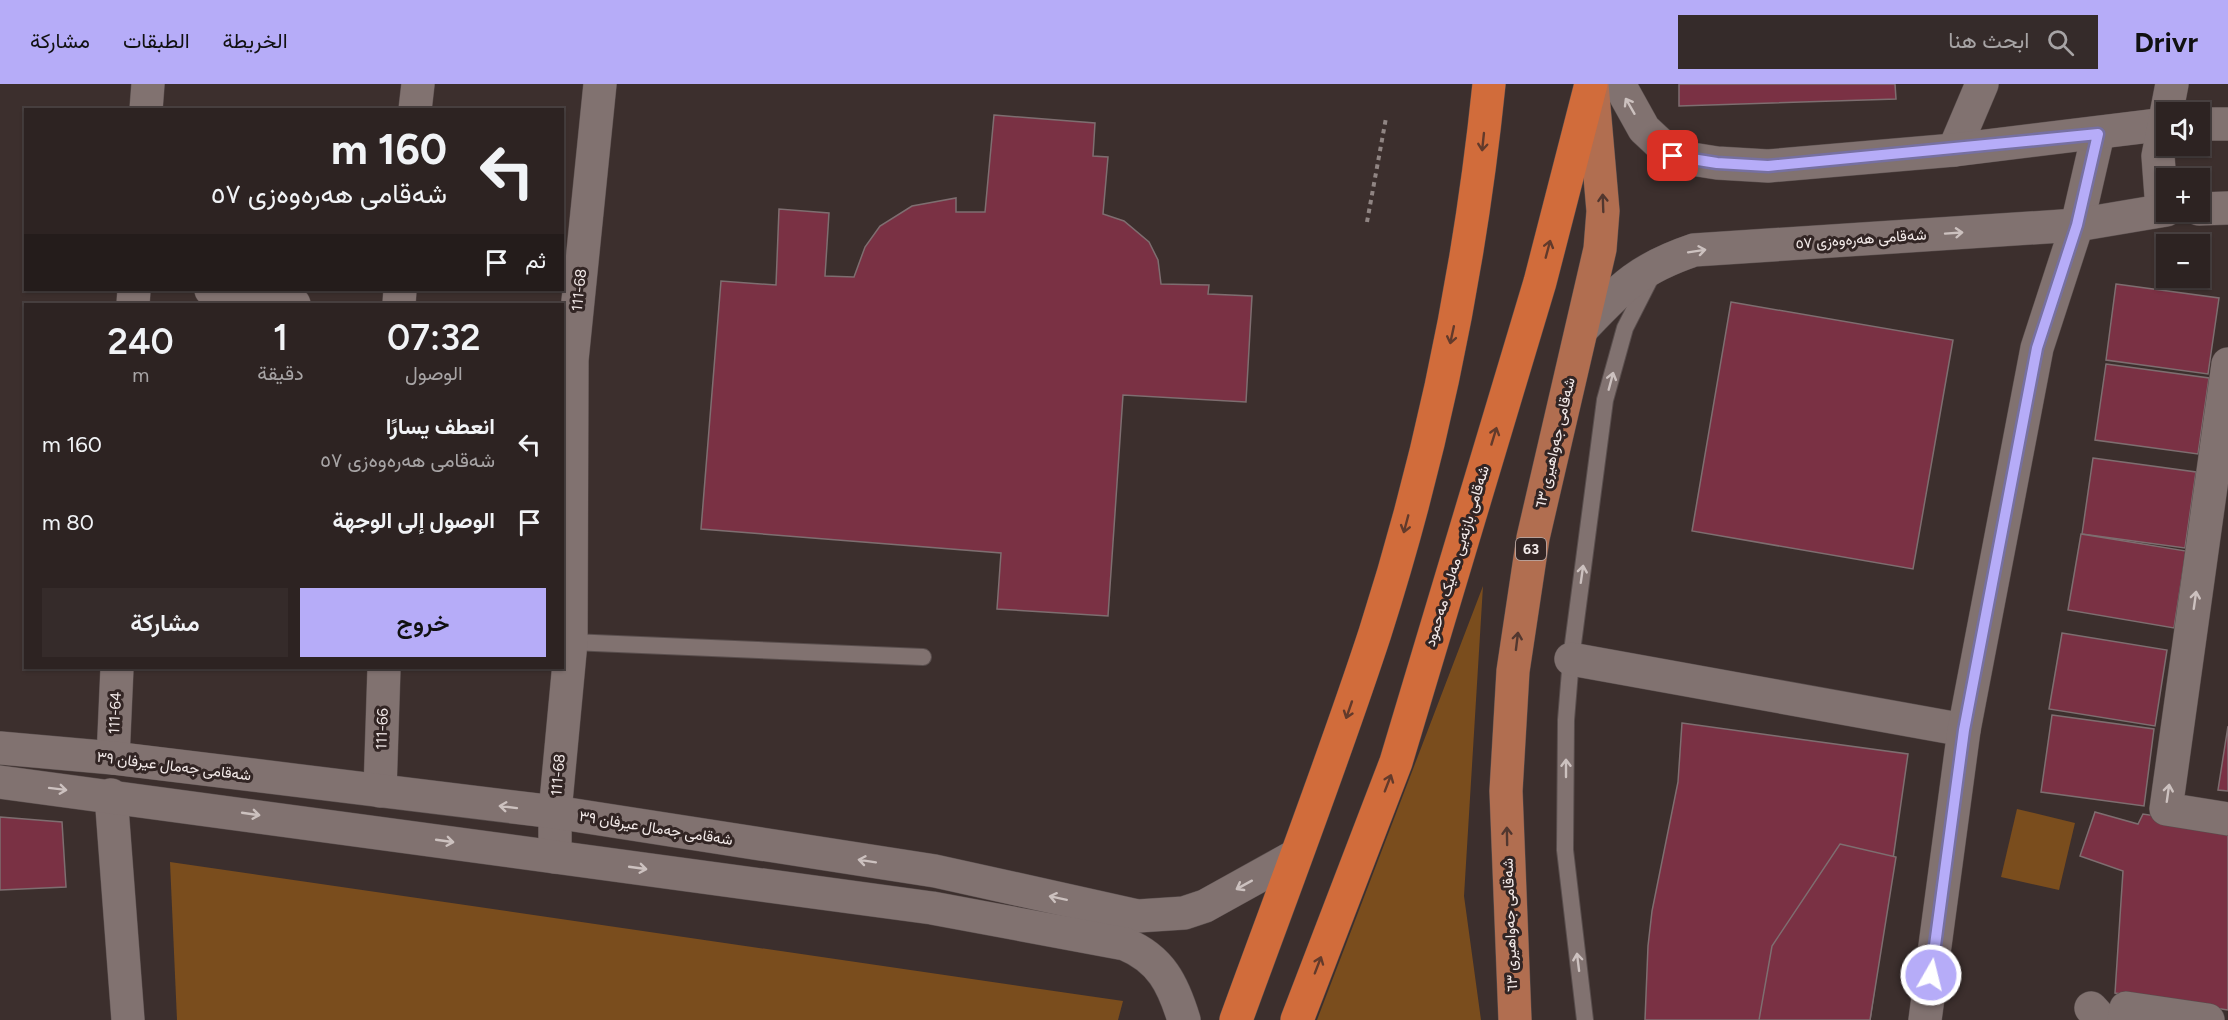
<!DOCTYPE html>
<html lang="ar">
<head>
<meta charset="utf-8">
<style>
	body { margin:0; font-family:Figtree,Vazirmatn,sans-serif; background:#352b2a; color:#f1f3f6; direction:rtl; height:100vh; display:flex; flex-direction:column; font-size:22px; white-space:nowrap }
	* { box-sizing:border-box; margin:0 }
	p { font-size:20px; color:#a7a4a5 }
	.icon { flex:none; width:33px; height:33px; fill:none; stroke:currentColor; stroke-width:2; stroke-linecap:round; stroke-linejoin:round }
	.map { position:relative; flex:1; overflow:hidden; direction:ltr }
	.details { position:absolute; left:24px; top:219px; width:540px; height:366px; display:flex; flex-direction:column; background:#2d2322; border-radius:0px; box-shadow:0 2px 4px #0004,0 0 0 2px #484040; direction:rtl }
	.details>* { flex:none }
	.top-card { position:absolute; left:24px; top:24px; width:540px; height:183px; border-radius:0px; box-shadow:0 2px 4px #0004,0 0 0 2px #484040; direction:rtl; background:#2d2322; color:#f1f3f6; overflow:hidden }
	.controls { position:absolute; left:2156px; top:18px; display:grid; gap:12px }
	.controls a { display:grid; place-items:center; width:54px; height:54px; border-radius:0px; background:#2d2322; box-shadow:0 2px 4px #0004,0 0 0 2px #484040; font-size:30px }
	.pin { position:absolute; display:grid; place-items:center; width:51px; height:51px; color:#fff; margin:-26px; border-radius:12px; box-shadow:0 3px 9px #0006 }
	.me { position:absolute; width:66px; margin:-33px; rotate:8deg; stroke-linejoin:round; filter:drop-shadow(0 0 4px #0008) }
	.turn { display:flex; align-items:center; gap:21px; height:126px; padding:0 18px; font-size:27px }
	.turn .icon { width:78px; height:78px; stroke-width:2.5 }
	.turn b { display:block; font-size:42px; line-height:51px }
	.then { display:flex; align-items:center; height:57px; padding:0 18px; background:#0003; gap:12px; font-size:22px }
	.eta { display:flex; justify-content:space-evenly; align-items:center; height:102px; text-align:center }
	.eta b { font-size:36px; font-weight:600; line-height:42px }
	.action { display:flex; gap:12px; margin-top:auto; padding:12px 18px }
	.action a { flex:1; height:69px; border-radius:0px; background:#b6acf8; color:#111; font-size:24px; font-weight:600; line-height:69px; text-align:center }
	.action a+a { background:#352b2a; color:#f1f3f6 }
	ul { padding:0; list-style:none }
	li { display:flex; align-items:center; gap:18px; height:78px; padding:0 18px }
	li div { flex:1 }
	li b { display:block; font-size:22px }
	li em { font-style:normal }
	header { display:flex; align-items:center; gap:36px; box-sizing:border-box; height:84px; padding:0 30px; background:#b6acf8; color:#111 }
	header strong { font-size:28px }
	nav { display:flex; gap:33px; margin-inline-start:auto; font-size:21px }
	.search { width:420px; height:54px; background:#352b2a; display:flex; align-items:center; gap:15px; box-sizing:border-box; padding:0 21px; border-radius:0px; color:#a7a4a5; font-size:22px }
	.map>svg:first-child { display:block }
	.green { fill:#7a4d1d }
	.building { fill:#7a3144; stroke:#7e6e70; stroke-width:1.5 }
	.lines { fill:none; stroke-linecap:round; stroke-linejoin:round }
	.lane-casing { stroke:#594e4d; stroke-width:18 }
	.street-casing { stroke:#594e4d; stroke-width:34 }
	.secondary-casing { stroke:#594e4d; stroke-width:34 }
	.primary-casing { stroke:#594e4d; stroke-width:34 }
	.highway-casing { stroke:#594e4d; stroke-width:34 }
	.path { stroke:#908583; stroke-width:4; stroke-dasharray:4.5 4.5; stroke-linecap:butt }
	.lane { stroke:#817270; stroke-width:16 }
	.street { stroke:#817270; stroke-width:33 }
	.secondary { stroke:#817270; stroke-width:33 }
	.primary { stroke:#b16e50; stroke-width:33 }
	.highway { stroke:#d16c3b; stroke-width:33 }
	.oneway { stroke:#ccc1bf }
	.oneway2 { stroke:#623a2b }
	.oneway3 { stroke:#52372f }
	.route-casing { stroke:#7670a1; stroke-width:15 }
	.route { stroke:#b6acf8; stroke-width:10 }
	.labels { text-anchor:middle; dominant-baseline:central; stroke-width:6; stroke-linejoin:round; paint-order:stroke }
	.shield { fill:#322524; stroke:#bab0af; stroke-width:1.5 }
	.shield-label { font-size:14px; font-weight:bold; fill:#f4ebea }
	.street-label { font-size:15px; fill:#f4ebea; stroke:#322524 }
</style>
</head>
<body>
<header>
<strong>Drivr</strong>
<div class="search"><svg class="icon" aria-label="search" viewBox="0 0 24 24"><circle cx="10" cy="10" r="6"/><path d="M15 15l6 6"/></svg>ابحث هنا</div>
<nav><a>الخريطة</a><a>الطبقات</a><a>مشاركة</a></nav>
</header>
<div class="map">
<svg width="2228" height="936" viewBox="0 0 2228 936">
	<rect width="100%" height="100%" fill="#3c2f2d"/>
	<!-- green -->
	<g class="green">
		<polygon points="1483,502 1464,812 1481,936 1317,936"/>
		<polygon points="2017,725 2075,739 2059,806 2001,793"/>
		<polygon points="170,778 1123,917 1118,936 177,936"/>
	</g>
	<!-- building -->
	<g class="building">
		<polygon points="1679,0 1895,0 1896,15 1679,22"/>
		<polygon points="994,31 1095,39 1093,72 1108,73 1103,130 1124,137 1149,158 1158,176 1161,200 1209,201 1208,210 1252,212 1246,318 1123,311 1108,532 997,525 1001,469 701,445 721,197 776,201 779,125 829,129 825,192 854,193 865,163 880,142 912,122 956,114 956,128 985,128"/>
		<polygon points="2116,200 2219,214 2208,290 2106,276"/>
		<polygon points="1731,218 1953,256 1913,485 1692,447"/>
		<polygon points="2106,280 2209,294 2198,370 2095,356"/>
		<polygon points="2093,374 2196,388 2185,464 2082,450"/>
		<polygon points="2081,450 2186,467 2174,544 2068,526"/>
		<polygon points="2062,549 2167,566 2155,642 2049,625"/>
		<polygon points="2052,631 2154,645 2144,722 2041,708"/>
		<polygon points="1682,639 1908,670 1870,936 1645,936 1648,862 1652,827 1678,698"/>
		<polygon points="2228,642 2228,707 2218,706"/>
		<polygon points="2095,728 2138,740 2143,730 2228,743 2228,926 2115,909 2123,787 2080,772"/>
		<polygon points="0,733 62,738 66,803 0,806"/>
		<polygon points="1840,760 1896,773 1870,936 1759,936 1772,862"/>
	</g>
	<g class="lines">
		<defs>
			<g id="lane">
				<polyline points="571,558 923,573"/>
				<polyline points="1585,936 1565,766 1566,636 1571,575 1605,316 1625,244 1652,191"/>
			</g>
			<g id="street">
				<polyline points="146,26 148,0"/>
				<polyline points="415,26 418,0"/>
				<polyline points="1954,66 1982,0"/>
				<polyline points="211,206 294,220"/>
				<polyline points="133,220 134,206"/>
				<polyline points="399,220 400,206"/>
				<polyline points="2228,280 2166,725 2228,735"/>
				<polyline points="1571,575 1964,646"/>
				<polyline points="113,674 117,584"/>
				<polyline points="380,707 384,584"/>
				<polyline points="111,711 128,936"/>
				<polyline points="555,773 555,728 571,558 572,276 600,0"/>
				<polyline points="2091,924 2102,936"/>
				<polyline points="1925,936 1964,646 2037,264 2077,141 2098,50"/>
				<polyline points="2124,936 2126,924 2208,936"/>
			</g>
			<g id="secondary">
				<polyline points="1619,0 1644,45 1673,72 1717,79 1768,82 1954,66 2166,40"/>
				<polyline points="2199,40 2228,40"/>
				<polyline points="2199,125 2228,124"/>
				<polyline points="2162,126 2158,72 2172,0"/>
				<path d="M1582,245c40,-42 56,-60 112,-79l383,-25 89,-15"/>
				<polyline points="0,664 113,674 555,728 935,787 1138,832 1184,829 1205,822 1295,772"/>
				<path d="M0,698l932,126 193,36c36,15 48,40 59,76"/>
			</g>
			<polyline id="primary" points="1515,936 1506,707 1513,587 1533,454 1600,165 1603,127 1592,0"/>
			<g id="highway">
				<path d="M1236,936c47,-129 96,-256 139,-387 57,-178 95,-363 114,-549"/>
				<polyline points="1297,936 1396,678 1540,198 1591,0"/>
			</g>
		</defs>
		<!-- lane casing -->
		<use href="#lane" class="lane-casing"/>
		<!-- street casing -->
		<use href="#street" class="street-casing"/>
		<!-- secondary casing -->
		<use href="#secondary" class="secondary-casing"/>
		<!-- primary casing -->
		<use href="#primary" class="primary-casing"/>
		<!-- highway casing -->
		<use href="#highway" class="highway-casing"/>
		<!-- path -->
		<polyline class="path" points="1367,138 1386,34"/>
		<!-- lane -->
		<use href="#lane" class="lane"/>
		<!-- street -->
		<use href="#street" class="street"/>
		<!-- secondary -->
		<use href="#secondary" class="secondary"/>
		<!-- primary -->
		<use href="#primary" class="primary"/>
		<!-- highway -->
		<use href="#highway" class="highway"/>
	</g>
	<!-- one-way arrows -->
	<defs><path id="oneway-shaft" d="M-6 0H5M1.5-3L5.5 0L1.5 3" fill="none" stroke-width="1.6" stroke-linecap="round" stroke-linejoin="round" transform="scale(1.5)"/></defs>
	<g class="oneway">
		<use href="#oneway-shaft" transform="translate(1630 22) rotate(-120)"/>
		<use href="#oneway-shaft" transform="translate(1954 149) rotate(-4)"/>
		<use href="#oneway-shaft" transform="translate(1697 167) rotate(-9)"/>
		<use href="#oneway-shaft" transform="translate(1611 297) rotate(-75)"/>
		<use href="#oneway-shaft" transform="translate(1582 490) rotate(-82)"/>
		<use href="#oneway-shaft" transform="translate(2195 516) rotate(-82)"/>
		<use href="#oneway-shaft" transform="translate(1566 684) rotate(-90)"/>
		<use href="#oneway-shaft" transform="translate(58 705) rotate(7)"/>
		<use href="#oneway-shaft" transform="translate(2168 709) rotate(-82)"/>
		<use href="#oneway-shaft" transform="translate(508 723) rotate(-173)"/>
		<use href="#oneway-shaft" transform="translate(251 730) rotate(8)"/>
		<use href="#oneway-shaft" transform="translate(445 757) rotate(8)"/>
		<use href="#oneway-shaft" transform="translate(867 777) rotate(-171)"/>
		<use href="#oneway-shaft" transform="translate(638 784) rotate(8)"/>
		<use href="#oneway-shaft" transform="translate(1244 801) rotate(151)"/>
		<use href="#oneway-shaft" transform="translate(1058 814) rotate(-168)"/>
		<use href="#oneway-shaft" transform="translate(1578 878) rotate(-97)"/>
	</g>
	<g class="oneway2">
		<use href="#oneway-shaft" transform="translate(1483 58) rotate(96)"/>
		<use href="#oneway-shaft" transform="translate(1548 165) rotate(-75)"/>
		<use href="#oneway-shaft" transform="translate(1452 251) rotate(102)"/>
		<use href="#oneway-shaft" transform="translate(1494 352) rotate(-73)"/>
		<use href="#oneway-shaft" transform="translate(1406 440) rotate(105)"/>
		<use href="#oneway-shaft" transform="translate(1349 626) rotate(109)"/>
		<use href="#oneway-shaft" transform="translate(1388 699) rotate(-69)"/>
		<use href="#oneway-shaft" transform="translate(1318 881) rotate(-69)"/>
	</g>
	<g class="oneway3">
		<use href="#oneway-shaft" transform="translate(1603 119) rotate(-92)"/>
		<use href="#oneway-shaft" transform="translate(1517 557) rotate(-83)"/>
		<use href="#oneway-shaft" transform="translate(1507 752) rotate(-91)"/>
	</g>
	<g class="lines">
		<defs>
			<polyline id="route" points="1673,72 1717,79 1768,82 2098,50 2077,141 2037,264 1964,646 1931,891"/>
		</defs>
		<!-- route casing -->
		<use href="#route" class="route-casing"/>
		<!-- route -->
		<use href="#route" class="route"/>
	</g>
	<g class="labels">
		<!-- shield labels -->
		<rect class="shield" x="1516" y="454" width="30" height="22" rx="4.5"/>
		<g class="shield-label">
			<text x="1531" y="465">63</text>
		</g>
		<!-- street labels -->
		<g class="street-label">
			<text transform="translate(1861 155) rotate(-4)">شەقامی هەرەوەزی ٥٧</text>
			<text transform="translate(579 206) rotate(-84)">111-68</text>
			<text transform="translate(1555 359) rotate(-77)">شەقامی جەواهیری ٦٣</text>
			<text transform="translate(1457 472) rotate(-73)">شەقامی بازنەیی مەلیک مەحمود</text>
			<text transform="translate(115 629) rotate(-87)">111-64</text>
			<text transform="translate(382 645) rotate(-88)">111-66</text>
			<text transform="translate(174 682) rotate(7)">شەقامی جەمال عیرفان ٣٩</text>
			<text transform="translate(558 691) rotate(-85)">111-68</text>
			<text transform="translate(656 744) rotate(9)">شەقامی جەمال عیرفان ٣٩</text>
			<text transform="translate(1510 841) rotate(-92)">شەقامی جەواهیری ٦٣</text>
		</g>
	</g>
</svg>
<div class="controls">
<a><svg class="icon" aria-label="sound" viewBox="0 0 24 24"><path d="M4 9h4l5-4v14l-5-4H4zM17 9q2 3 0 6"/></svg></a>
<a>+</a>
<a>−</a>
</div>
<div class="pin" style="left:1673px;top:72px;background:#d93025"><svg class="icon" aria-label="arrive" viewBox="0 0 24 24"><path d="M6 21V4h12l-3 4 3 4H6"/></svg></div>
<svg class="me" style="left:1931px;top:891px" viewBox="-20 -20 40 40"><circle r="17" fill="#b6acf8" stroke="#fff" stroke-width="3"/><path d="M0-11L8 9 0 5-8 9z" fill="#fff"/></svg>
<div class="top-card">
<div class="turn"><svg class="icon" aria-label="left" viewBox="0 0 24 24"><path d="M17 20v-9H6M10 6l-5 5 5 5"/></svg><div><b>160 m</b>شەقامی هەرەوەزی ٥٧</div></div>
<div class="then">ثم<svg class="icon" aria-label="arrive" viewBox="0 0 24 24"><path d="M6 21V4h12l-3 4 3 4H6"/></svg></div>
</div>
<section class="details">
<div class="eta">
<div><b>07:32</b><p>الوصول</p></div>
<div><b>1</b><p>دقيقة</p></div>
<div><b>240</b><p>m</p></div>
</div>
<ul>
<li><svg class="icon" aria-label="left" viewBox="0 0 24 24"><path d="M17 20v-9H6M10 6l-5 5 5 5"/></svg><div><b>انعطف يسارًا</b><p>شەقامی هەرەوەزی ٥٧</p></div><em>160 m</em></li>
<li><svg class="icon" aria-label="arrive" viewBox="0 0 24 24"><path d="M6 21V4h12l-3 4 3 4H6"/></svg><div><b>الوصول إلى الوجهة</b></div><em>80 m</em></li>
</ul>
<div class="action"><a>خروج</a><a>مشاركة</a></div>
</section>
</div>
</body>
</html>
